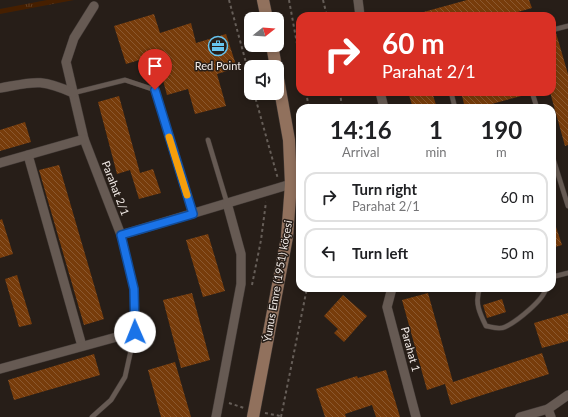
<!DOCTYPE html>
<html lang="en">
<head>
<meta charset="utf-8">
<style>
	body { margin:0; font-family:Lato,sans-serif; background:#f6f6f6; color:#202124; height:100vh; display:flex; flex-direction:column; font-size:15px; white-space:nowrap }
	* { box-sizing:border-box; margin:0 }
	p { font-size:13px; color:#757577 }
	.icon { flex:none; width:22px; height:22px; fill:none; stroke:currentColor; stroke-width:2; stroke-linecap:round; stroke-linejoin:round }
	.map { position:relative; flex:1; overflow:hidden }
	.details { position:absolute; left:296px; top:104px; width:260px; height:188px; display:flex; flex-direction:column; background:#fff; border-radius:12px; box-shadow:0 2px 6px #0003 }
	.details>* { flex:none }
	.top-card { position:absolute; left:296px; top:12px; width:260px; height:84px; border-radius:12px; box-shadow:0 2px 6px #0003; background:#d93025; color:#fff; overflow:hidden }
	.needle { width:26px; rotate:73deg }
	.buttons { position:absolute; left:244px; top:12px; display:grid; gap:8px }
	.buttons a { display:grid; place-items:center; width:40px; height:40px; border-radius:8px; background:#fff; box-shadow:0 2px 6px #0003; font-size:20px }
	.pin { position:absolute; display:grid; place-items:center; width:34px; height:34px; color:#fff; margin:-41px -17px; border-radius:50% 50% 50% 0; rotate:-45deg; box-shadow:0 0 4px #0007 }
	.pin .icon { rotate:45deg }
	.me { position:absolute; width:44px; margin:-22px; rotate:359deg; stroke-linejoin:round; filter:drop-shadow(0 0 3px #0008) }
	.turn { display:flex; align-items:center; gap:14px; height:84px; padding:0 20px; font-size:18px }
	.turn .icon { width:52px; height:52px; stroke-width:2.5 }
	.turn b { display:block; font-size:28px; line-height:34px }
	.eta { display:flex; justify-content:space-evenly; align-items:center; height:68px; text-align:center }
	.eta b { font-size:24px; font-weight:700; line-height:28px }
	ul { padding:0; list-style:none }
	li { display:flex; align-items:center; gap:12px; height:50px; margin:0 8px 6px; padding:0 12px; border:2px solid #e0e0e0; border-radius:12px }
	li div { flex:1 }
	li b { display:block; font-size:15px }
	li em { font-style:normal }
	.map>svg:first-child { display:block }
	.grass { fill:url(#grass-tufts) }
	.building { fill:url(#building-back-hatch) }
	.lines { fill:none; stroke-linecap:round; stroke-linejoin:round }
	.lane-casing { stroke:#423a36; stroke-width:5.5 }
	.street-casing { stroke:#423a36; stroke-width:10 }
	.secondary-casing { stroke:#423a36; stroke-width:13 }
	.path { stroke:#665e58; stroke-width:2; stroke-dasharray:3 3; stroke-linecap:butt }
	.lane { stroke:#665a53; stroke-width:4.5 }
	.street { stroke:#665a53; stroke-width:9 }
	.secondary { stroke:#91715d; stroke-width:12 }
	.route-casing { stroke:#114b97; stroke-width:10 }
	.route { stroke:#1a73e8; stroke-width:7 }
	.slow { stroke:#f59e0b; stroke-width:7 }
	.labels { text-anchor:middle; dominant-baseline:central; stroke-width:3; stroke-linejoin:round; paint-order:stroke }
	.poi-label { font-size:11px; fill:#f3ece8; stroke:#271e18 }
	.street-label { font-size:11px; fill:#f3ece8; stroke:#271e18 }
</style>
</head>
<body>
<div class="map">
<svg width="568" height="417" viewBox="0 0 568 417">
	<defs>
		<pattern id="grass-tufts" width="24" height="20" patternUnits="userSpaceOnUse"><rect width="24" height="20" fill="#461f00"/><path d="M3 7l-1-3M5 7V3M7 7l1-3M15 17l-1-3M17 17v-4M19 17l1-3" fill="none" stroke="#614025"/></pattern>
		<pattern id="building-back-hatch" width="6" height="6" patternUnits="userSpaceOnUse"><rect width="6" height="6" fill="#773c0b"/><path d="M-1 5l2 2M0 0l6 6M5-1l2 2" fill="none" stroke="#8b582f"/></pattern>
	</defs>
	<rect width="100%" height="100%" fill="#271e18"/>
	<!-- grass -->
	<polygon class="grass" points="47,0 74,0 0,14 0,9"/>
	<!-- building -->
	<g class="building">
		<polygon points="467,0 529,0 532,8 504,16 420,16 420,13"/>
		<polygon points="154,14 160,33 191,23 196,43 226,34 237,68 217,74 226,106 195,114 188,89 167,95 156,55 126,64 114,26"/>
		<polygon points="556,33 568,74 568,145 565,146 550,92 552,92 552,34"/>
		<polygon points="408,92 432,92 437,108 413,108"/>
		<polygon points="461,92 525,92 525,95 477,108 465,108"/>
		<polygon points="119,96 140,173 153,169 161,193 139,199 130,170 117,174 98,102"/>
		<polygon points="25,122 31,142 0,151 0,130"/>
		<polygon points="59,165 104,319 84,325 39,170"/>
		<polygon points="2,219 13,254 0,258 0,220"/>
		<polygon points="552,221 554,221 562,245 552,248"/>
		<polygon points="208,234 225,291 203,297 186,240"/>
		<polygon points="17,275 32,324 19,327 5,279"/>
		<polygon points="192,293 210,360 181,368 163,300"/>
		<polygon points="428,293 453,382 542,353 549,374 451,405 445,384 427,390 402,300"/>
		<polygon points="343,295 367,316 344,342 334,333 338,329 324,316"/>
		<polygon points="502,299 506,312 487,318 483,305"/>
		<polygon points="568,313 568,341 542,348 534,323"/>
		<polygon points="94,354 100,375 14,400 8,380"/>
		<polygon points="175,362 191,417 161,417 148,370"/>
		<polygon points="386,370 400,417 376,417 372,405 345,414 346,417 325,417 316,389 357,376 358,378"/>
	</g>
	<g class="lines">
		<defs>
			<g id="lane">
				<polyline points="552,30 568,26"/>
				<polyline points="451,92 455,108"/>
				<polyline points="532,92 537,108"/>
				<polyline points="73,93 125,80 155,90 193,214"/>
				<polyline points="208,140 227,203"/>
				<polyline points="552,155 568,206"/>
				<polyline points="552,277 568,273"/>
				<path d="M480,288c-6,14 0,26 6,38 6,1 13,4 19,1 11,-5 39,-27 41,-39"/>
				<polyline points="92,417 111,400 125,377 135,332 134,289 121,235"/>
			</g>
			<g id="street">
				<polyline points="358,0 360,16"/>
				<polyline points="94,6 74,38 66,62 84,139 121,235 291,184"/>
				<path d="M0,88c34,-6 40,-10 73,5"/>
				<polyline points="380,92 384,108"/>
				<polyline points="28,155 82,346"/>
				<polyline points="0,163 84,139"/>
				<polyline points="392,288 387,307 416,417"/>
				<polyline points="0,369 135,332"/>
				<polyline points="216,417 241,284 241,254 227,203"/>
				<polyline points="520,417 548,409"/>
				<polyline points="551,417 548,409 568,395"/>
			</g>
			<g id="secondary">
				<polyline points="263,0 267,19"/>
				<polyline points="272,45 276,67"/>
				<polyline points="253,417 287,237 291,184 289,140 277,73"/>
			</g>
		</defs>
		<!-- lane casing -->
		<use href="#lane" class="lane-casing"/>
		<!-- street casing -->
		<use href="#street" class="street-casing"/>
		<!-- secondary casing -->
		<use href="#secondary" class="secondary-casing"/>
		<!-- path -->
		<g class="path">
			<polyline points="229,0 251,81"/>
			<polyline points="289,0 300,60"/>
			<polyline points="323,0 327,16"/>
			<polyline points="306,92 309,108"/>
			<polyline points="340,92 342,108"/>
			<polyline points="254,93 278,179"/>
			<polyline points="252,285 261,240 266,202"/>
			<polyline points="229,403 244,408"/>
			<polyline points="265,413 280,416"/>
			<polyline points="281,417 307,288"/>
		</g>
		<!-- lane -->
		<use href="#lane" class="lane"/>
		<!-- street -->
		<use href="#street" class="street"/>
		<!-- secondary -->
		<use href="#secondary" class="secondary"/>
	</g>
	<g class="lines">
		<defs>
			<polyline id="route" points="135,332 134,289 121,235 193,214 155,90"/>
		</defs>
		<!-- route casing -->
		<use href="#route" class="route-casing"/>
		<!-- route -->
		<use href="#route" class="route"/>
		<!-- slow -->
		<polyline class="slow" points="169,137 187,195"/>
	</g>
	<!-- icons -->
	<defs>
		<symbol id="office-ring" viewBox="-11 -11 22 22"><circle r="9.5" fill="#271e18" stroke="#66c4ef" stroke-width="1.5"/><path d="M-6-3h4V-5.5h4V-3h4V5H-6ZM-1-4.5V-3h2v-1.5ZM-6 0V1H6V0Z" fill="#66c4ef"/></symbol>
	</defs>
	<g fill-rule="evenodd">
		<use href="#office-ring" x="207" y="35" width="22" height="22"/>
	</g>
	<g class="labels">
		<!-- poi labels -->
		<g class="poi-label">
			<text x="218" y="65">Red Point</text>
		</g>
		<!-- street labels -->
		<g class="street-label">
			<text transform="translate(116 188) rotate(69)">Parahat 2/1</text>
			<text transform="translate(277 281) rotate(-80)">Ýunus Emre (1951) köçesi</text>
			<text transform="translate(411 349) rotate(75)">Parahat 1</text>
		</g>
	</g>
</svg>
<div class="buttons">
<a><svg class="needle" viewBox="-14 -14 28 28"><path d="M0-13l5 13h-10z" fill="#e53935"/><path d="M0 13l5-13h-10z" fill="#757577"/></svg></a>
<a><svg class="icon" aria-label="sound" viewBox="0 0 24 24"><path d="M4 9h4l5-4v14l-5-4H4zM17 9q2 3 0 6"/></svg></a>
</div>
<div class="pin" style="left:155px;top:90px;background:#d93025"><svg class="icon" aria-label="arrive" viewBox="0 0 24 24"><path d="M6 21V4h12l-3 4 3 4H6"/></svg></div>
<svg class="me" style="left:135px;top:332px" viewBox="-20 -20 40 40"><circle r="19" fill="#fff"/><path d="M0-13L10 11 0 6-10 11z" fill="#1a73e8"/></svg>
<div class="top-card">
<div class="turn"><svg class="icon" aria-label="right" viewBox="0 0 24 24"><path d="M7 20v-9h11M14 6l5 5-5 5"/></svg><div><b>60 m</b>Parahat 2/1</div></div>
</div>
<section class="details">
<div class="eta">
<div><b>14:16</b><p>Arrival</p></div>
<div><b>1</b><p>min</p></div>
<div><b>190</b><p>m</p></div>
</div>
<ul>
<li><svg class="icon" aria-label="right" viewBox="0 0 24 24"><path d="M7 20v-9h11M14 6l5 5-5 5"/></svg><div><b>Turn right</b><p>Parahat 2/1</p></div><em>60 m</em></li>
<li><svg class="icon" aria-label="left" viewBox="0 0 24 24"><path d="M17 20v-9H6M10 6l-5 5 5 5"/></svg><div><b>Turn left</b></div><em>50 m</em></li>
</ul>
</section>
</div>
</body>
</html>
